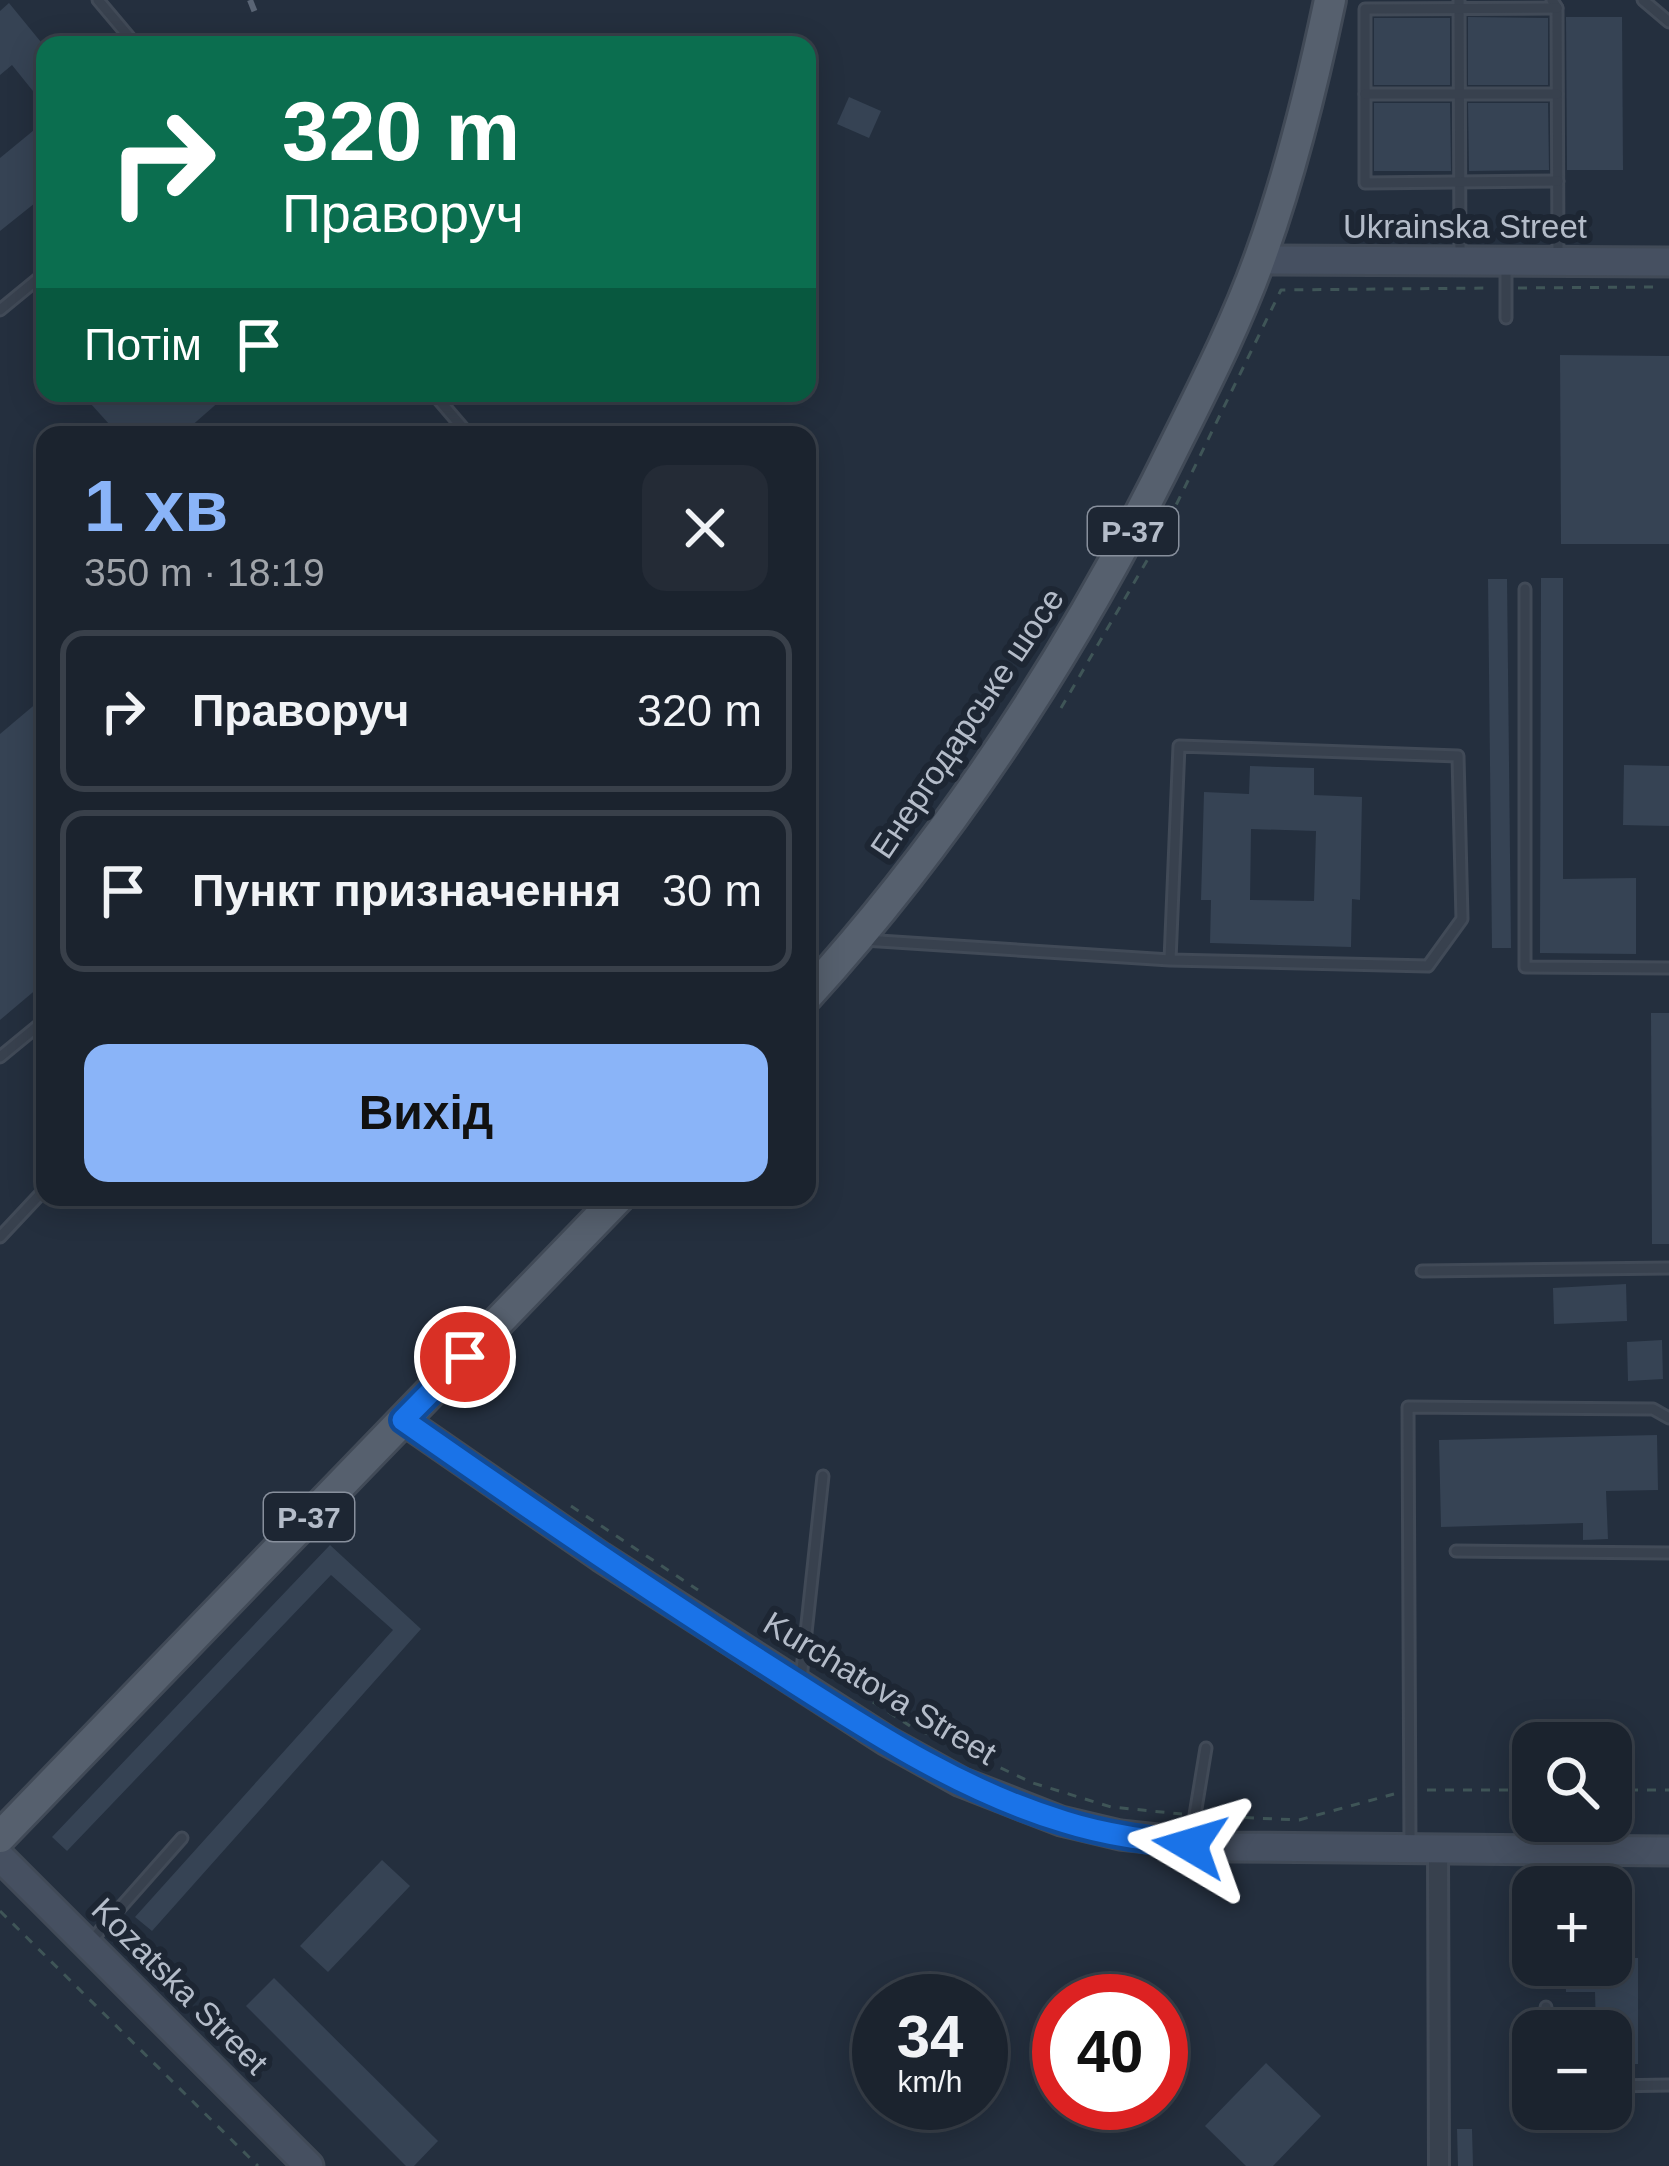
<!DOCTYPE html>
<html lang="uk">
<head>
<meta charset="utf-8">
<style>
	body { margin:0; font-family:Helvetica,sans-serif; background:#242b36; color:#f1f3f6; height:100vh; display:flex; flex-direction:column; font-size:45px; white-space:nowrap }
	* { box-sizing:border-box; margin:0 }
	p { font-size:39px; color:#a0a4aa }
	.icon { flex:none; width:66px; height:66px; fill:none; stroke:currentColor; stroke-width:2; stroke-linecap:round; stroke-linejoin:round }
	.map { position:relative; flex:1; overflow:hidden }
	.side { position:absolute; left:36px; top:426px; width:780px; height:780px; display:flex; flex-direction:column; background:#1b232e; border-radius:24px; box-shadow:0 6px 30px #0003,0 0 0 3px #39404a }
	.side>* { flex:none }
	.top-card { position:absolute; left:36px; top:36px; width:780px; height:366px; border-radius:24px; box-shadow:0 6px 30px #0003,0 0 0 3px #39404a; background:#0b6e4f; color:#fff; overflow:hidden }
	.fabs { position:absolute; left:1512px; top:1722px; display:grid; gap:24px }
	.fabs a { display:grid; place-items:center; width:120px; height:120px; border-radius:24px; background:#1b232e; box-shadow:0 6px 30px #0003,0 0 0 3px #39404a; font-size:60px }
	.speed { position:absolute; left:852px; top:1974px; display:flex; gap:24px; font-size:60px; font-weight:700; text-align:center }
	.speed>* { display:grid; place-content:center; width:156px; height:156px; border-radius:50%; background:#1b232e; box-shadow:0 6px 30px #0003,0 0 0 3px #39404a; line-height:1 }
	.speed small { font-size:30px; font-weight:400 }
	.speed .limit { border:18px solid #d22; background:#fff; color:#111 }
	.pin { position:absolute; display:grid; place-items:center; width:102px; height:102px; color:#fff; margin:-51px; border:6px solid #fff; border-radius:50%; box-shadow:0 3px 12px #0007 }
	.me { position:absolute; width:132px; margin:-66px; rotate:277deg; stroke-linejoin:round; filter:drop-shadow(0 0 9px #0008) }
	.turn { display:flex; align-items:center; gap:42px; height:252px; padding:0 48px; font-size:54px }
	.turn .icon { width:156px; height:156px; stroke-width:2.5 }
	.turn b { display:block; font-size:84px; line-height:102px }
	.then { display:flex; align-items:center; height:114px; padding:0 48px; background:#0003; gap:24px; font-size:45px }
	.round { display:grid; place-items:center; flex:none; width:126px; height:126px; border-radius:24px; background:#242b36 }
	.head { display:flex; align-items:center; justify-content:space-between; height:204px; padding:0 48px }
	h1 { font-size:72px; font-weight:600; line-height:90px; color:#8ab4f8 }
	.cta { display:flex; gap:24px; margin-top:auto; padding:24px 48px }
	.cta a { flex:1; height:138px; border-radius:24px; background:#8ab4f8; color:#111; font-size:48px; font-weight:600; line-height:138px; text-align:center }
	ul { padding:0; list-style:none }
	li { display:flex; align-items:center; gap:36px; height:162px; margin:0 24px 18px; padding:0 24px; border:6px solid #39404a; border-radius:24px }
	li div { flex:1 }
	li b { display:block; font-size:45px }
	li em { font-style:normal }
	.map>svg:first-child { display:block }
	.building { fill:#364354; fill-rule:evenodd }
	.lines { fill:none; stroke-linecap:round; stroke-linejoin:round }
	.lane-casing { stroke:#414a57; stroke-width:15 }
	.street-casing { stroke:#414a57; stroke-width:24 }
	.secondary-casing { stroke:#414a57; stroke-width:33 }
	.primary-casing { stroke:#414a57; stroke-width:36 }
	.path { stroke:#3f5557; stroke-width:3; stroke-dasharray:9 9; stroke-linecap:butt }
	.lane { stroke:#38414e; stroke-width:9 }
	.street { stroke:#38414e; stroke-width:18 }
	.secondary { stroke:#465061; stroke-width:27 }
	.primary { stroke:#56606e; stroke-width:30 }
	.rail { stroke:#5a6575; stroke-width:6; stroke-dasharray:12 12; stroke-linecap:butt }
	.route-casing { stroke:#114b97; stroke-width:30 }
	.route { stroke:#1a73e8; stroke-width:21 }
	.labels { text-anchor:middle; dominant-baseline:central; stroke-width:12; stroke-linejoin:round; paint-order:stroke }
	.shield { fill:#1d2633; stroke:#878f9c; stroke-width:3 }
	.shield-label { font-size:30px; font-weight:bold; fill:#b4bcc9 }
	.street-label { font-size:33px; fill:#b4bcc9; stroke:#1d2633 }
</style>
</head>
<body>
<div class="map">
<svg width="1669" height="2166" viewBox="0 0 1669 2166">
	<rect width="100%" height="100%" fill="#242f3e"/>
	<!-- building -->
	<g class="building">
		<polygon points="9,3 45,47 45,106 12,65 0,75 0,11"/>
		<polygon points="1468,17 1548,18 1548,85 1468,85"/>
		<polygon points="1566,17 1622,17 1623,170 1567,170"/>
		<rect x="1374" y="18" width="76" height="67"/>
		<polygon points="849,97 881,111 869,138 837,124"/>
		<polygon points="1374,103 1450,103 1451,171 1374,171"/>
		<polygon points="1468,103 1548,103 1549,170 1469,171"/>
		<polygon points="45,121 45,195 0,231 0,158"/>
		<polygon points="1560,355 1669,356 1669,544 1561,544"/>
		<polygon points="81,393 229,393 181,435 119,435"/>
		<polygon points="1541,578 1563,578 1563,879 1636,878 1636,954 1540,953"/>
		<polygon points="1488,579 1507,579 1511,948 1492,948"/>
		<polygon points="45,696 45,982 0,1020 0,734"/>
		<polygon points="1624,765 1669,766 1669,826 1623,825"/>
		<path d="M1250,766l64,2v27l48,2 -2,103 -8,-1 -1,48 -141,-4 1,-43h-10l3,-108 45,2zM1251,829l65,2 -2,70 -64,-1z"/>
		<polygon points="1651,1013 1669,1013 1669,1244 1652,1244"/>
		<polygon points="1626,1284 1627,1321 1554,1324 1553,1288"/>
		<polygon points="1662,1340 1663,1379 1628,1381 1627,1342"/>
		<polygon points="1657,1435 1658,1490 1606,1491 1608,1539 1583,1540 1583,1523 1441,1527 1439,1440"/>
		<polygon points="330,1545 421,1629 152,1931 135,1917 393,1630 331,1575 67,1851 52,1837"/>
		<polygon points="382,1860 410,1886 328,1972 300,1946"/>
		<polygon points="1611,1958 1638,1958 1638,2064 1611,2064 1611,2031 1596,2031 1595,1992 1566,1992 1565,1965 1611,1965"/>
		<polygon points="274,1978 438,2141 414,2166 406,2166 246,2006"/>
		<polygon points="1266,2063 1321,2116 1273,2166 1246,2166 1205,2126"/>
		<polygon points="1457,2129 1472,2129 1473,2166 1458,2166"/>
	</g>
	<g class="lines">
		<defs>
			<g id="lane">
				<polyline points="98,0 136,45"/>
				<polyline points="1459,0 1460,259"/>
				<polyline points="1552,0 1557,8 1558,257"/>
				<polyline points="1643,0 1669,22"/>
				<polyline points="1557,8 1365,9 1365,183 1558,181"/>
				<polyline points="1365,94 1557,94"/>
				<polyline points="0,310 45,273"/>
				<polyline points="1506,318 1506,268"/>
				<polyline points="433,393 469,435"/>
				<polyline points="1525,589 1525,967 1669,968"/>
				<polyline points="864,940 1170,960 1428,966 1462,919 1458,756 1179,746 1170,960"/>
				<polyline points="0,1057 45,1020"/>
				<polyline points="0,1237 45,1189"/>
				<polyline points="1422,1271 1669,1268"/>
				<polyline points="1456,1551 1669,1553"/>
				<polyline points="801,1679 823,1476"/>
				<polyline points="1191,1839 1206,1748"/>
				<polyline points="1410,1845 1408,1407 1653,1409 1669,1418"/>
				<polyline points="90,1942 182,1838"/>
				<polyline points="1546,2007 1546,2031"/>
				<polyline points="1611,2086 1669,2085"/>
			</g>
			<polyline id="street" points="1438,1851 1439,2166"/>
			<g id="secondary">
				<polyline points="1260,260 1669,262"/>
				<polyline points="403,1420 601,1557 887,1741 961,1782 1061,1821 1120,1835 1233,1847 1669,1851"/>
				<polyline points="0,1857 309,2166"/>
			</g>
			<g id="primary">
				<path d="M807,996c150,-165 270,-351 368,-551 31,-62 63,-125 86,-190 30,-83 51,-169 69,-255"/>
				<polyline points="0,1837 619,1197"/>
			</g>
		</defs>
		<!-- lane casing -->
		<use href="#lane" class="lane-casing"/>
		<!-- street casing -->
		<use href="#street" class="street-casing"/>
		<!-- secondary casing -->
		<use href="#secondary" class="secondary-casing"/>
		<!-- primary casing -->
		<use href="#primary" class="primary-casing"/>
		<!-- path -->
		<g class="path">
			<polyline points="1518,288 1659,287"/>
			<polyline points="1061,708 1159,540 1281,290 1491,288"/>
			<polyline points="571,1506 698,1590"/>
			<polyline points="873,1702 910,1726"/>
			<polyline points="919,1730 1033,1783 1111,1807 1182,1814"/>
			<polyline points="1427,1790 1533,1790"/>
			<polyline points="1611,1790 1669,1790"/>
			<polyline points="1209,1816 1299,1820 1394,1794"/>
			<polyline points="0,1911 258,2166"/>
		</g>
		<!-- lane -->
		<use href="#lane" class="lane"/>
		<!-- street -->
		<use href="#street" class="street"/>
		<!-- secondary -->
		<use href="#secondary" class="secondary"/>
		<!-- primary -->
		<use href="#primary" class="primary"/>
		<!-- rail -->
		<polyline class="rail" points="250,0 258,20"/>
	</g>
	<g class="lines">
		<defs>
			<path id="route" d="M465,1357l-62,63c117,82 235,163 356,240 98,62 193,128 306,162 41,13 83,18 125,23"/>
		</defs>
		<!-- route casing -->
		<use href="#route" class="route-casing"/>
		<!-- route -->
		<use href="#route" class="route"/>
	</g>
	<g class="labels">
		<!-- shield labels -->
		<g class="shield">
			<rect x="1088" y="507" width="90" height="48" rx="9"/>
			<rect x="264" y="1493" width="90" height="48" rx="9"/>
		</g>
		<g class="shield-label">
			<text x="1133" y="531">Р-37</text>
			<text x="309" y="1517">Р-37</text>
		</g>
		<!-- street labels -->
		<g class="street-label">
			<text x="1465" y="226">Ukrainska Street</text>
			<text transform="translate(967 723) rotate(-56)">Енергодарське шосе</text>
			<text transform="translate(880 1688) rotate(31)">Kurchatova Street</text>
			<text transform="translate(180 1986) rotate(45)">Kozatska Street</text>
		</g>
	</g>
</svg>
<div class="fabs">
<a><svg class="icon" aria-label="search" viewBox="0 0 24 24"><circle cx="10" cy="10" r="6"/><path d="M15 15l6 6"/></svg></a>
<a>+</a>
<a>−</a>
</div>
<div class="speed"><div>34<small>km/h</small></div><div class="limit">40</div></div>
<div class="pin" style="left:465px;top:1357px;background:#d93025"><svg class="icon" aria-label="arrive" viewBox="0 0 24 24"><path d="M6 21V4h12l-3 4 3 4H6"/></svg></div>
<svg class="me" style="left:1190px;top:1845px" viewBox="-20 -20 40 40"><path d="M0-17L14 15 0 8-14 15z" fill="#1a73e8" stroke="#fff" stroke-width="4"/></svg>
<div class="top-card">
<div class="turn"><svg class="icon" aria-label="right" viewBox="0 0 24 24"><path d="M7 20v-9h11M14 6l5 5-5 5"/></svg><div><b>320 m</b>Праворуч</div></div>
<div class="then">Потім<svg class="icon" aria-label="arrive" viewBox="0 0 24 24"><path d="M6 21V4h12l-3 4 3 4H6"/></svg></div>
</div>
<section class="side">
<div class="head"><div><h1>1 хв</h1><p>350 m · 18:19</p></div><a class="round"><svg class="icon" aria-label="close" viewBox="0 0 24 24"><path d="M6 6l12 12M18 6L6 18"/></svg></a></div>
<ul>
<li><svg class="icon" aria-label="right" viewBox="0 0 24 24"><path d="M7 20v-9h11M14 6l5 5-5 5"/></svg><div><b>Праворуч</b></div><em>320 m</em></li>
<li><svg class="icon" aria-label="arrive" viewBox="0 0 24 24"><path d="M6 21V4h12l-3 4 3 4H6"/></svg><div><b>Пункт призначення</b></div><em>30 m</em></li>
</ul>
<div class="cta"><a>Вихід</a></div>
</section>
</div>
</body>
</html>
